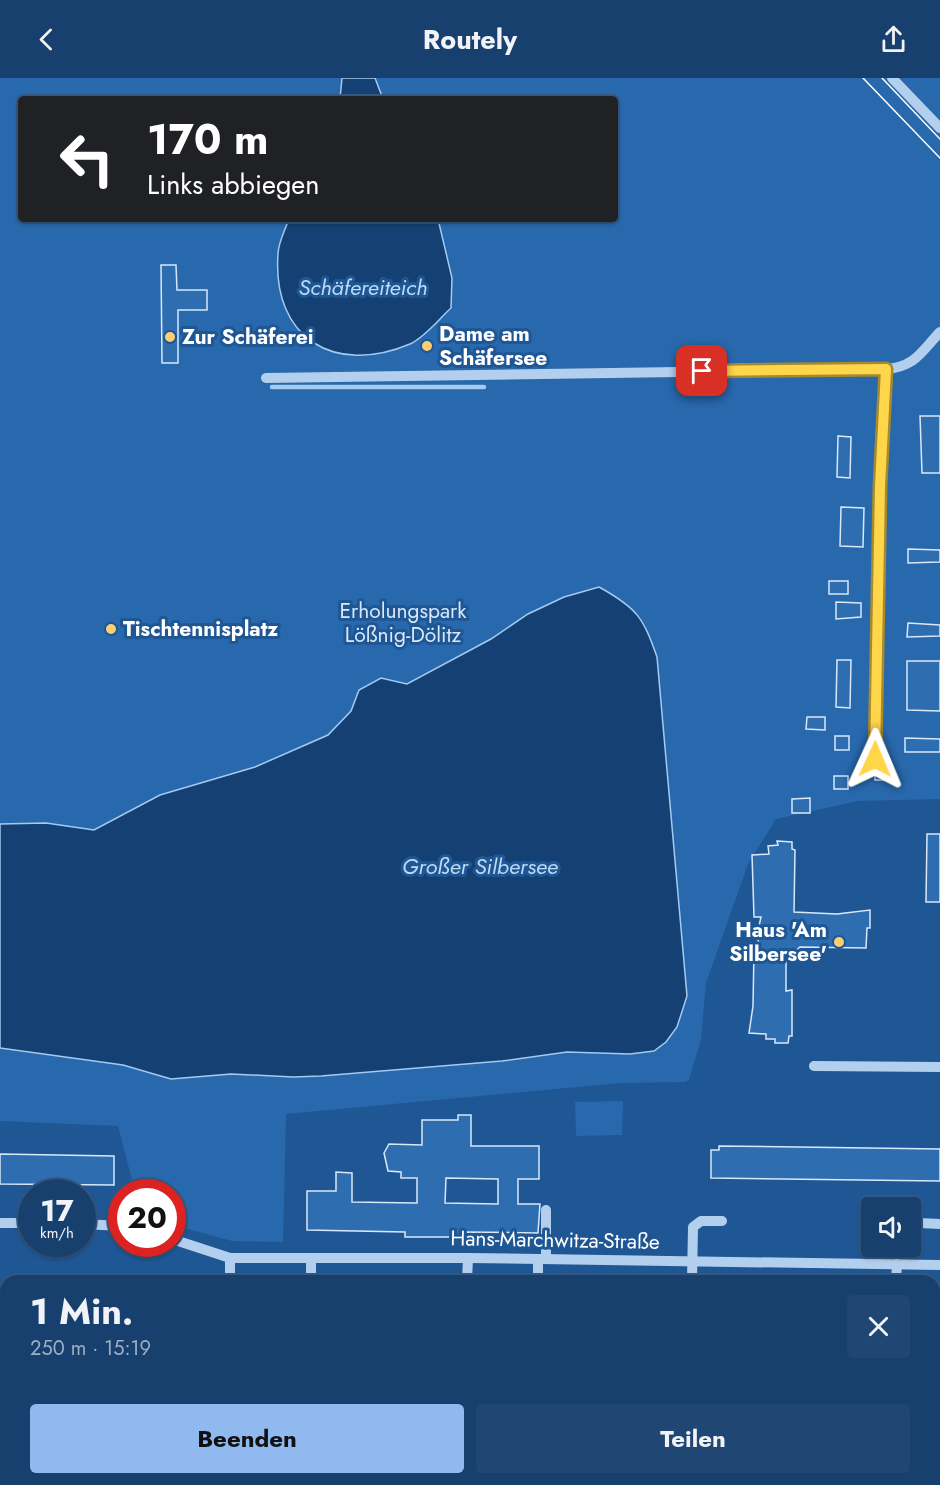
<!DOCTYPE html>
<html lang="de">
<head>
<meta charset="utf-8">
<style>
	body { margin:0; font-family:Jost,sans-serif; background:#204774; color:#f1f3f6; height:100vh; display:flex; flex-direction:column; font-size:22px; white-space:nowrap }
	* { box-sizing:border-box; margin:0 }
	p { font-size:20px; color:#9eafc3 }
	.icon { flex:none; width:33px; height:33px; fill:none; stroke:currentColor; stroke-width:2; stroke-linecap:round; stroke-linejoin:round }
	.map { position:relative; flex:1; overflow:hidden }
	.drawer { position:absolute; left:0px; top:1197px; width:940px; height:210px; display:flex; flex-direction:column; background:#17406f; border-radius:18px 18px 0 0; box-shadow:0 2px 4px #0004,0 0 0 2px #365982 }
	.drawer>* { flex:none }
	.banner { position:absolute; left:18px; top:18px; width:600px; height:126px; border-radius:6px; box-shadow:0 2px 4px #0004,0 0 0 2px #365982; background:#202124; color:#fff; overflow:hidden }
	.tools { position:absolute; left:861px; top:1119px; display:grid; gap:12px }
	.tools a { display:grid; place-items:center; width:60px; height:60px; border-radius:6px; background:#17406f; box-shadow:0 2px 4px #0004,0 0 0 2px #365982; font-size:30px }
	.speed { position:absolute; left:18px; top:1101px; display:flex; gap:12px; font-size:30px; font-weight:700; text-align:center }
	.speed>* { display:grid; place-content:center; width:78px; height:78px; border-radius:50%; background:#17406f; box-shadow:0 2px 4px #0004,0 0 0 2px #365982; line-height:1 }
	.speed small { font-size:15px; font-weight:400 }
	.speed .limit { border:9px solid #d22; background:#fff; color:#111 }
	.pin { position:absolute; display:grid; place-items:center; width:51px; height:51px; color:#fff; margin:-26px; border-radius:12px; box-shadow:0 3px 9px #0006 }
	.me { position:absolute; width:66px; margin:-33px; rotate:1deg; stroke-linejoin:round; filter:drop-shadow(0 0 4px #0008) }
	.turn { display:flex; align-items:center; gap:21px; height:126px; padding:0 30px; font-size:27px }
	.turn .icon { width:78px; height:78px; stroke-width:2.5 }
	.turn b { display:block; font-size:42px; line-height:51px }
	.round { display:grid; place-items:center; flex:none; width:63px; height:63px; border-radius:6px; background:#204774 }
	.head { display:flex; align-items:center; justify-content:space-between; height:102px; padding:0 30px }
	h1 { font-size:36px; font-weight:700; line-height:45px }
	.primary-button { display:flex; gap:12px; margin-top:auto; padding:12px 30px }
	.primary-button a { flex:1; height:69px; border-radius:6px; background:#90b9f0; color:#111; font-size:24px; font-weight:700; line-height:69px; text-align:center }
	.primary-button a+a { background:#204774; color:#f1f3f6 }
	header { display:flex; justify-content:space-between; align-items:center; height:78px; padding:0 30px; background:#17406f; font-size:27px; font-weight:700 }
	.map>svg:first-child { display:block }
	.green { fill:#2868ac; fill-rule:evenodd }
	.water { fill:#154073; stroke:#a5caf0; stroke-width:1.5 }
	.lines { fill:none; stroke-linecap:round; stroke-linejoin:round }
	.stream { stroke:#a5caf0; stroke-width:4.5 }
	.building { fill:#2f6db1; stroke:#d8e8fa; stroke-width:1.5; fill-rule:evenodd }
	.minor { stroke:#b2cfee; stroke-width:10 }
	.tram { stroke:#fff; stroke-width:1.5 }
	.route-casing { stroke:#a68a30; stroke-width:15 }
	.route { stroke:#ffd54a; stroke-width:10 }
	.poi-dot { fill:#fcd072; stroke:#1f5694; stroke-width:2 }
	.labels { text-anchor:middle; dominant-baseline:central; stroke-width:6; stroke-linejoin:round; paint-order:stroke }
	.poi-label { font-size:21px; font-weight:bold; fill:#fff; stroke:#1f5694; text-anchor:start }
	.park-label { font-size:21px; fill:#d8e8fa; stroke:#1f5694 }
	.street-label { font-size:21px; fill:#fff; stroke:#1f5694 }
	.water-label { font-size:22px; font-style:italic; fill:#bed9f5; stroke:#1f5694 }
</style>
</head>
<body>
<header><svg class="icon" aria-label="back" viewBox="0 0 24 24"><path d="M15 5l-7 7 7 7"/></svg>Routely<svg class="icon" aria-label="share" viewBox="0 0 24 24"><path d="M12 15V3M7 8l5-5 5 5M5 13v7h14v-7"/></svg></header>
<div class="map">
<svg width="940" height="1407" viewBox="0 0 940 1407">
	<rect width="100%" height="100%" fill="#1f5694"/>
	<!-- green -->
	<g class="green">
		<path d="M0,0h940v721l-82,2 -82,18 -28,45 -42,119 -5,56 -12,41 -4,2 -65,1 -334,31 -3,128 -51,-1 -59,-16 -1,-33h-37l-17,-66 -118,-5zM21,21h594v120h-594z"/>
		<polygon points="623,1023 622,1057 576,1058 575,1024"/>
		<rect x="537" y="1401" width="78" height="6"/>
	</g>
	<!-- water -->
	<g class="water">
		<polygon points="342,0 375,0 383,21 340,21"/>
		<path d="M289,141h149l14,59 -1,30c-12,11 -26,29 -41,36 -76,32 -138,-6 -132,-90 0,-11 7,-24 11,-35z"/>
		<path d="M599,509c38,21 44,30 58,70l30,339 -10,31 -11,15 -12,9 -24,3 -63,-2 -65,9 -181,15 -28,1 -62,-3 -60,5 -48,-14 -123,-17v-224l46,-1 48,7 66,-35 95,-28 73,-32 23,-24 8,-21 22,-12 26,6 84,-45 37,-25 36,-17z"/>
	</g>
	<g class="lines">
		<!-- stream -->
		<polyline class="stream" points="272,309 484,309"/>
	</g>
	<!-- building -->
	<g class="building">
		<polygon points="161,187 176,187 177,212 207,212 207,232 178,232 178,285 162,285"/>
		<polygon points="920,338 940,338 940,395 922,395"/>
		<polygon points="838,358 851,359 850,400 837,399"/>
		<polygon points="841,429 864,430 863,469 840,468"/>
		<polygon points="908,471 940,472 940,484 908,485"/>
		<rect x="829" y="503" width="19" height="13"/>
		<polygon points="836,524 861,525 861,539 836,541"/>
		<polygon points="908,545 940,547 940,558 907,559"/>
		<polygon points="837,582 851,582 850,630 836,629"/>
		<polygon points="907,583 940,583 940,633 907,632"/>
		<polygon points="807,639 825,639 825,652 806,651"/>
		<rect x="835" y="658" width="14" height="14"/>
		<polygon points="905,660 940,661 940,674 905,674"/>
		<rect x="875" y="689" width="15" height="13"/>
		<rect x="834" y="698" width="14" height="13"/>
		<polygon points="810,720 810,735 792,735 792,721"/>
		<polygon points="927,756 940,756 940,824 926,824"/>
		<polygon points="777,763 792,764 792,771 795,772 794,834 837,836 870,832 870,850 867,850 866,870 800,869 786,882 786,913 792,912 792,958 789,958 788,965 775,965 775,961 766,961 766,956 749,955 753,928 754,871 760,871 757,857 761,839 754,839 752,777 769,776 768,768 778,767"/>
		<path d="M458,1037h13v31h68v33h-21v25h22l-2,29 -73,-1v5h-60v-5l-98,-2v-39h29v-19l16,1v29l65,1v-25h-16v-6l-13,-1 -4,-18 5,-9 33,1v-25h36zM446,1100l52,1v25l-53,-1z"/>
		<polygon points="719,1068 940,1071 940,1103 711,1100 711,1072 719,1072"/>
		<polygon points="0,1076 114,1078 114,1107 0,1106"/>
	</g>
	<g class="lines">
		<!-- minor -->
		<g class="minor">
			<polyline points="892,0 940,50"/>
			<path d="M266,300l620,-9c29,-2 35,-17 54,-37"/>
			<polyline points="875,681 880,408 886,291"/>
			<polyline points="814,988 940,989"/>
			<polyline points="0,1145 32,1145"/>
			<polyline points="919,1145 940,1146"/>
			<polyline points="82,1146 122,1148"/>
			<polyline points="172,1161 230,1180 468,1180 940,1187"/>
			<polyline points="230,1180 230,1203"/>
			<polyline points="546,1181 546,1132"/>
			<polyline points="311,1203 311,1180"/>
			<polyline points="467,1203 468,1180"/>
			<polyline points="538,1203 538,1181"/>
			<polyline points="692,1203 693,1149 701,1143 722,1143"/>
			<polyline points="896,1203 897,1186"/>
			<polyline points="229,1407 229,1401"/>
			<polyline points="308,1407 309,1401"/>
			<polyline points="464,1407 464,1401"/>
			<polyline points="537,1407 537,1401"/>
			<polyline points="689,1407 689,1401"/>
		</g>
		<!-- tram -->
		<g class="tram">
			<polyline points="863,0 940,80"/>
			<polyline points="882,0 940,61"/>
		</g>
	</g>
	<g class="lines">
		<defs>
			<polyline id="route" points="702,293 886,291 880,408 875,681"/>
		</defs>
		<!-- route casing -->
		<use href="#route" class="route-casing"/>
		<!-- route -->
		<use href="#route" class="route"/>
	</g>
	<!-- markers -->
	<g class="poi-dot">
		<circle cx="170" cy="259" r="6"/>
		<circle cx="427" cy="268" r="6"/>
		<circle cx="111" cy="551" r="6"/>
		<circle cx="839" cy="864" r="6"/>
	</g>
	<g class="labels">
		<!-- poi labels -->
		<g class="poi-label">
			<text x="439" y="256">Dame am<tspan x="439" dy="24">Schäfersee</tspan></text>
			<text x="182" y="259">Zur Schäferei</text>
			<text x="123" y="551">Tischtennisplatz</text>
			<text x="827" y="852" text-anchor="end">Haus 'Am<tspan x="827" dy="24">Silbersee'</tspan></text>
		</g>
		<!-- park labels -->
		<g class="park-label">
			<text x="403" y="533">Erholungspark<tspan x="403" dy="24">Lößnig-Dölitz</tspan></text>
		</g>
		<!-- street labels -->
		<g class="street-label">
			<text transform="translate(555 1162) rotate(1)">Hans-Marchwitza-Straße</text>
		</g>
		<!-- water labels -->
		<g class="water-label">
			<text x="363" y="209">Schäfereiteich</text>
			<text x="480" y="788">Großer Silbersee</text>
		</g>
	</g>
</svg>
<div class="tools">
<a><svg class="icon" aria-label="sound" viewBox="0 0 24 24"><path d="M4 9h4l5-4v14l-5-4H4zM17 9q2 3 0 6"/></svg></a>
</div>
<div class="speed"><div>17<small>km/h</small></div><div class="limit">20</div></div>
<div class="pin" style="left:702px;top:293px;background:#d93025"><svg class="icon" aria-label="arrive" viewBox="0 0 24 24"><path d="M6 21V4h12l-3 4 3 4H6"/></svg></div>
<svg class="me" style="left:875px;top:681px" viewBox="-20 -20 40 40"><path d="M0-17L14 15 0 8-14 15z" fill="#ffd54a" stroke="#fff" stroke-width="4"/></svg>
<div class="banner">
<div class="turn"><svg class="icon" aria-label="left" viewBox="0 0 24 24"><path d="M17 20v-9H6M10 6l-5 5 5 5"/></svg><div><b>170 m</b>Links abbiegen</div></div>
</div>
<section class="drawer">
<div class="head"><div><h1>1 Min.</h1><p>250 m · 15:19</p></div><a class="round"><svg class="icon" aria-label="close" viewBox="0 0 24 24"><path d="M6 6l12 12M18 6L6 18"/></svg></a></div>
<div class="primary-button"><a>Beenden</a><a>Teilen</a></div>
</section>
</div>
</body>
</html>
